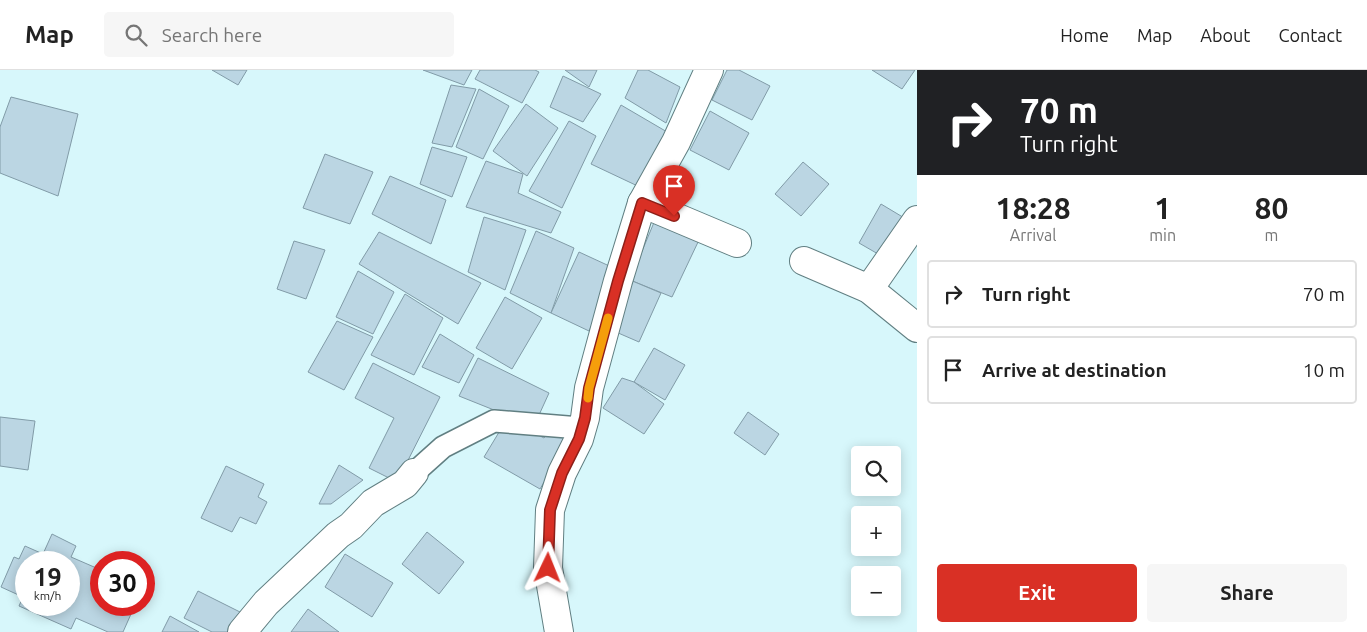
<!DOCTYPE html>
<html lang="en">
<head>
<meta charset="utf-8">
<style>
	body { margin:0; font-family:Ubuntu,sans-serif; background:#f6f6f6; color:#222; height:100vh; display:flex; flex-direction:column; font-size:19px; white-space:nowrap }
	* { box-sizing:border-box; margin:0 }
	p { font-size:16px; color:#767676 }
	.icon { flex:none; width:28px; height:28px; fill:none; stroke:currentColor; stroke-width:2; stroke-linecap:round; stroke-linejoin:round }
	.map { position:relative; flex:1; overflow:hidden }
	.sheet { display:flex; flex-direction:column; background:#fff; width:450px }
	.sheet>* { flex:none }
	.guide { background:#202124; color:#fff; overflow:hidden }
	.tools { position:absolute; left:851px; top:376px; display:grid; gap:10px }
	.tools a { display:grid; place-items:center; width:50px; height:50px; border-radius:5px; background:#fff; box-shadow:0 2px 12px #0003; font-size:25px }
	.speed { position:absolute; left:15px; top:481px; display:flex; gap:10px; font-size:25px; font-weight:700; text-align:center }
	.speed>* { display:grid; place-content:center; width:65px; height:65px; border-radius:50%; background:#fff; box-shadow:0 2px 12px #0003; line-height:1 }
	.speed small { font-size:12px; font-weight:400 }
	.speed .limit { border:8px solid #d22; background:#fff; color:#111 }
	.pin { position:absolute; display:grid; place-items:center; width:42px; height:42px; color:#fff; margin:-51px -21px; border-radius:50% 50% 50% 0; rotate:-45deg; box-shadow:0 0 5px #0007 }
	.pin .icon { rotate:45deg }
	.me { position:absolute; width:55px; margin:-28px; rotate:2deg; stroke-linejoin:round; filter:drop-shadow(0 0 4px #0008) }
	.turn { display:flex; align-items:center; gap:18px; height:105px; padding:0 20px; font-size:22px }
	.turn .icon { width:65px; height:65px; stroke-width:2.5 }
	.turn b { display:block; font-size:35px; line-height:42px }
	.eta { display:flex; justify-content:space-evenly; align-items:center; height:85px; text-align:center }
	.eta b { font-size:30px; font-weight:700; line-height:35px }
	.action { display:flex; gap:10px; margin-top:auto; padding:10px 20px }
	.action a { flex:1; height:58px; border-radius:5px; background:#d93025; color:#fff; font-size:20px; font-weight:700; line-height:58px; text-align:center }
	.action a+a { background:#f6f6f6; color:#222 }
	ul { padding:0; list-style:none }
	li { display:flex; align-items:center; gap:15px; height:68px; margin:0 10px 8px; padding:0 10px; border:2px solid #e0e0e0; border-radius:5px }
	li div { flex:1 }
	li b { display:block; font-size:19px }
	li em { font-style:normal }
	header { display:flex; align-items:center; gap:30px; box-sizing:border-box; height:70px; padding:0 25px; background:#fff; border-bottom:1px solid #e0e0e0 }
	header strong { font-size:24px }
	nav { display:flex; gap:28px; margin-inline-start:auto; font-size:18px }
	.search { width:350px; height:45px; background:#f6f6f6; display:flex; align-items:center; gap:12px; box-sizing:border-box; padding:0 18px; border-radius:5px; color:#767676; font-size:19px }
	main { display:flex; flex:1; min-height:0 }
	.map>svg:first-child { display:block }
	.building { fill:#bbd6e3; stroke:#819ba7; fill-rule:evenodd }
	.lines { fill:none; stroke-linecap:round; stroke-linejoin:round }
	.service-casing { stroke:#617f82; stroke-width:24 }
	.minor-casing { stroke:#617f82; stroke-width:30 }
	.service { stroke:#fff; stroke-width:21 }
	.minor { stroke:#fff; stroke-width:28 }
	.route-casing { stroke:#8d1f18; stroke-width:12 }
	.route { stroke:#d93025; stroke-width:9 }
	.slow { stroke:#f59e0b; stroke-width:9 }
</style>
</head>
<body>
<header>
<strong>Map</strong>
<div class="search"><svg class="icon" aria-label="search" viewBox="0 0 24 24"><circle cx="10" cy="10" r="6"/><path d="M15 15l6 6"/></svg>Search here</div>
<nav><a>Home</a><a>Map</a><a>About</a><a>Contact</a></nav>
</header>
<main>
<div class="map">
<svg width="917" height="562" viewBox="0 0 917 562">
	<rect width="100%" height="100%" fill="#d7f7fb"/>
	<!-- building -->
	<g class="building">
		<polygon points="212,0 247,0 238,15"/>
		<polygon points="423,0 472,0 464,15"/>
		<polygon points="480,0 535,0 539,2 522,33 475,9"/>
		<polygon points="565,0 597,0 589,17"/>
		<polygon points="638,0 648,0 680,17 666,53 625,28"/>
		<polygon points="727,0 739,0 770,16 752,50 712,30"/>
		<polygon points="872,0 915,0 902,19"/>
		<polygon points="563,6 601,24 583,52 550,37"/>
		<polygon points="451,15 476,19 452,77 432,73"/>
		<polygon points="479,19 509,36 483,89 456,77"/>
		<polygon points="11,27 78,44 58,126 0,103 0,57"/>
		<polygon points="526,34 558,58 527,106 493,81"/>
		<polygon points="621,35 674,66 644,119 591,94"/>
		<polygon points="710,41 749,63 729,100 690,80"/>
		<polygon points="569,51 596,66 562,138 529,121"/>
		<polygon points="432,77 467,87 452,127 420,114"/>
		<polygon points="325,84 373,102 350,154 303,138"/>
		<polygon points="486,91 523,104 518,123 561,142 551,163 466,137"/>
		<polygon points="803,92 829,114 801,146 775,124"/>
		<polygon points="390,106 446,130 431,174 372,144"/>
		<polygon points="881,134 906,149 885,188 859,173"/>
		<polygon points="484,147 526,160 505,220 468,202"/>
		<polygon points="655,150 699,170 672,227 630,210"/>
		<polygon points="536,161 574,178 551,243 510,223"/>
		<polygon points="379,162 481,213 458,254 359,194"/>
		<polygon points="294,171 325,180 306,229 277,219"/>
		<polygon points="579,182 618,200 589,261 551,243"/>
		<polygon points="358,201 394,222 373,264 336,247"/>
		<polygon points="630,210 661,223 639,272 609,259"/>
		<polygon points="405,224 443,248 414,305 371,285"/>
		<polygon points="505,227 542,248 512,299 476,278"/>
		<polygon points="337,251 373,267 344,320 308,302"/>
		<polygon points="440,264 474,285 459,313 422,297"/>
		<polygon points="654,278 685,295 665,330 634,312"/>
		<polygon points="478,288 549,323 534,356 459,326"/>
		<polygon points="373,293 440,327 397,412 369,398 394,348 355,328"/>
		<polygon points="622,308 634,312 664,334 644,364 603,338"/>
		<polygon points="748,342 779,364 765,385 734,363"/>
		<polygon points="0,347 35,351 28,400 0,396"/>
		<polygon points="507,349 544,368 552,358 568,372 540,419 484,387"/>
		<polygon points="339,395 363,410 331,434 319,434"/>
		<polygon points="226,396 264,414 258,427 267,432 256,454 240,447 232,462 201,448"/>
		<polygon points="427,462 464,492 439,524 402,494"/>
		<path d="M52,464l24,12 -5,11 30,13v35h34l-12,27h-15l-32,-14 -5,11 -52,-23 4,-9 -22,-10 13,-30 5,2 6,-13 18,8zM26,492h43v43h-43z"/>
		<polygon points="345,484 393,513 372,547 325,517"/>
		<polygon points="198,521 244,544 229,562 212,562 184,548"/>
		<polygon points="308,539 339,562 291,562"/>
		<polygon points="170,546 199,562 162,562"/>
	</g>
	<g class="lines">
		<defs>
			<polyline id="service" points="414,403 443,377 494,351 580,358"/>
			<g id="minor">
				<polyline points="642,133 737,173"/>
				<polyline points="804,191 869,219 917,258"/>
				<polyline points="869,219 917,150"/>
				<polyline points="242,562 266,533 338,465 351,456 373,433 405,414 414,403"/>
				<polyline points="559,562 548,498 550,440 562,403 579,369 585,348 589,318 618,211 642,133 676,72 709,0"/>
			</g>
		</defs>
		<!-- service casing -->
		<use href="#service" class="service-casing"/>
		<!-- minor casing -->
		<use href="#minor" class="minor-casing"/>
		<!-- service -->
		<use href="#service" class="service"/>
		<!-- minor -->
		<use href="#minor" class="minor"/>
	</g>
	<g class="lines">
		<defs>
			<polyline id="route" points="548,498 550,440 562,403 579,369 585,348 589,318 618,211 642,133 674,146"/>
		</defs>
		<!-- route casing -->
		<use href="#route" class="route-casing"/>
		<!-- route -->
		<use href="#route" class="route"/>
		<!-- slow -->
		<polyline class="slow" points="588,328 589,318 608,248"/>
	</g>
</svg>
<div class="tools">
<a><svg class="icon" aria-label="search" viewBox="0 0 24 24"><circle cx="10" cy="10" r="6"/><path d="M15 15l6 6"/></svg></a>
<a>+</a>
<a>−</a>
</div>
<div class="speed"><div>19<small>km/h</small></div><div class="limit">30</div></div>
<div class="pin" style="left:674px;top:146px;background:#d93025"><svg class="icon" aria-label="arrive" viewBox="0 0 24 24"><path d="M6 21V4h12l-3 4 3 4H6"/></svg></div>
<svg class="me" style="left:548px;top:498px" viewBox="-20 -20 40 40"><path d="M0-17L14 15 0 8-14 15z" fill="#d93025" stroke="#fff" stroke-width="4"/></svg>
</div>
<section class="sheet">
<div class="guide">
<div class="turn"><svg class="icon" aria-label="right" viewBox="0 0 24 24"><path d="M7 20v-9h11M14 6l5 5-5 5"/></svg><div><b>70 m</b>Turn right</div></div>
</div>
<div class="eta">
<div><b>18:28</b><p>Arrival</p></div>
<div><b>1</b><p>min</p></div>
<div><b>80</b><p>m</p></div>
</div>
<ul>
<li><svg class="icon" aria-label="right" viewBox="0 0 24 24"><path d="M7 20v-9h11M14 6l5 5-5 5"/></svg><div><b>Turn right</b></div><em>70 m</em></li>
<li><svg class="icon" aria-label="arrive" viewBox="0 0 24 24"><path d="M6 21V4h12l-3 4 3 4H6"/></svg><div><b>Arrive at destination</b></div><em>10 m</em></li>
</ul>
<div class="action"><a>Exit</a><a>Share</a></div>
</section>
</main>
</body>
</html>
